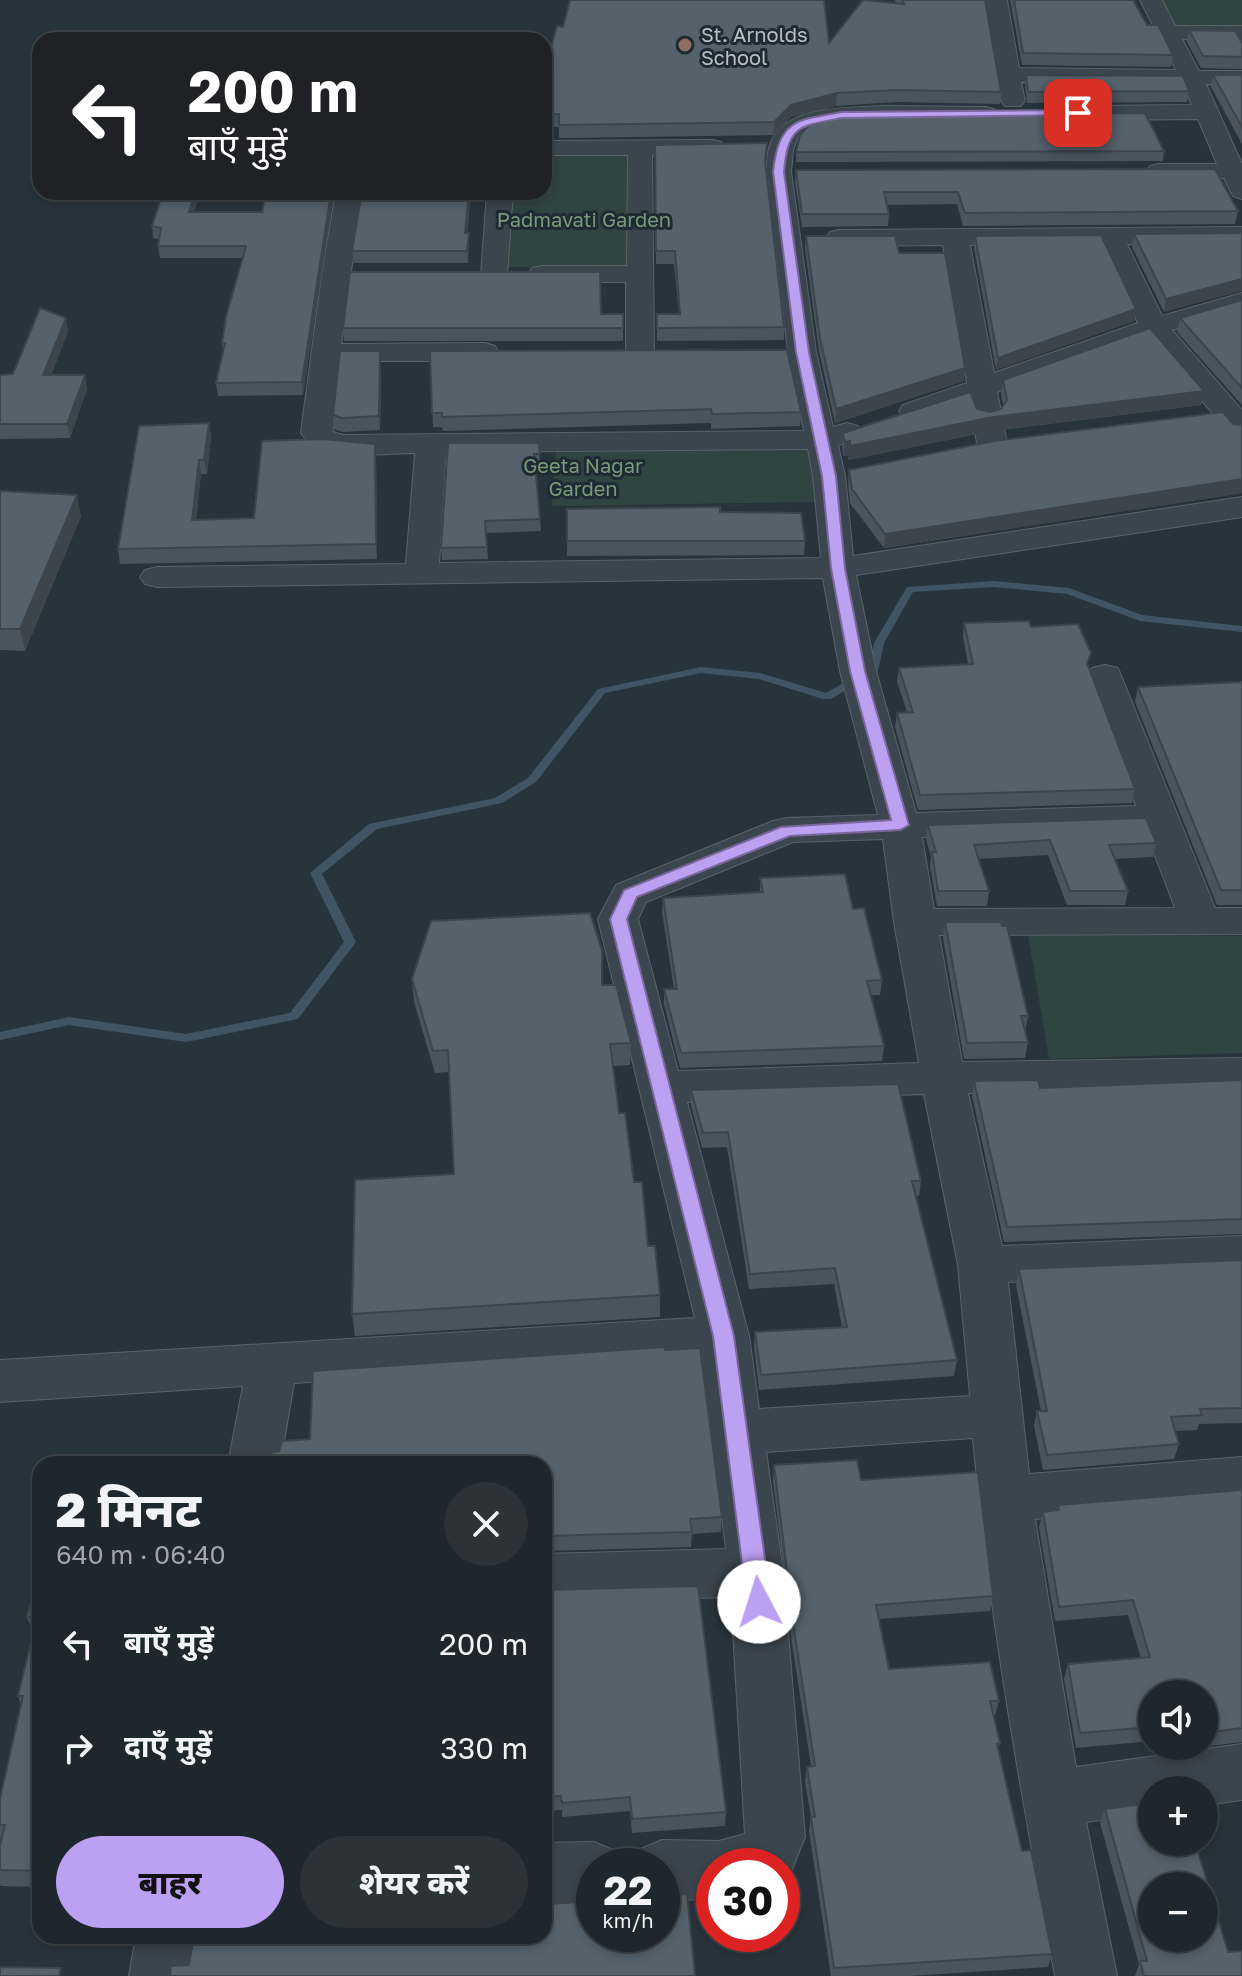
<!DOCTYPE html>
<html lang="hi">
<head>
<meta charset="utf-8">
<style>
	body { margin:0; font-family:"Golos Text","Noto Sans Devanagari",sans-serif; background:#2b3339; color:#f1f3f6; height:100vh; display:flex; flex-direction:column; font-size:30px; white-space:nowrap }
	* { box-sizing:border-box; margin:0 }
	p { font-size:26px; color:#a1a5aa }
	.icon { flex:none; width:44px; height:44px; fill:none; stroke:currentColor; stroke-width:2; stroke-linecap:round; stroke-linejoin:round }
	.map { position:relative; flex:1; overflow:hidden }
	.side { position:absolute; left:32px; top:1456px; width:520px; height:488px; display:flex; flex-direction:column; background:#1e272d; border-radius:24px; box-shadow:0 4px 12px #0003,0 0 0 2px #3c4449 }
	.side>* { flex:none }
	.guide { position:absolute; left:32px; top:32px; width:520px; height:168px; border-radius:24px; box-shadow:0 4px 12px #0003,0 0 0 2px #3c4449; background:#202124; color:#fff; overflow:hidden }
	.buttons { position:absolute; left:1138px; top:1680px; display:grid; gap:16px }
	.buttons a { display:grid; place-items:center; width:80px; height:80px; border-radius:50%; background:#1e272d; box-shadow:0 4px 12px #0003,0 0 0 2px #3c4449; font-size:40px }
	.speed { position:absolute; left:576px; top:1848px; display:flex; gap:16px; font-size:40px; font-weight:700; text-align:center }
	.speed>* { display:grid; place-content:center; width:104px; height:104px; border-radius:50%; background:#1e272d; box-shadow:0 4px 12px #0003,0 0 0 2px #3c4449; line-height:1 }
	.speed small { font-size:20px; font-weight:400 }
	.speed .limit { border:12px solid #d22; background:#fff; color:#111 }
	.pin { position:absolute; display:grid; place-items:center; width:68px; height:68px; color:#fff; margin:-34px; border-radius:16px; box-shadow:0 4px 12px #0006 }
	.me { position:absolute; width:88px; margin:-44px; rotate:355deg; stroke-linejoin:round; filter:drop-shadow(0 0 6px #0008) }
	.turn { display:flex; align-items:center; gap:28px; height:168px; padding:0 24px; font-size:36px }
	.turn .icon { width:104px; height:104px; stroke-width:2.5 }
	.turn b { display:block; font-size:56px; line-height:68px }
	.round { display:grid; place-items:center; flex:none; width:84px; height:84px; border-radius:42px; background:#2b3339 }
	.headline { display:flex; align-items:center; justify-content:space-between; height:136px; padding:0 24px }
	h1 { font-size:48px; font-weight:800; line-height:60px }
	.primary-button { display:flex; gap:16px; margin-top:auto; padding:16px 24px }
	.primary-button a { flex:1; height:92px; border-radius:48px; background:#bca0f2; color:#111; font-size:32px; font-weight:800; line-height:92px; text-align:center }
	.primary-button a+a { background:#2b3339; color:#f1f3f6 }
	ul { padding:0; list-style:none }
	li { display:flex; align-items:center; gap:24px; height:104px; padding:0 24px }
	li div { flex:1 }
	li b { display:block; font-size:30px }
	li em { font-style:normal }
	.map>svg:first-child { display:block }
	.green { fill:#304440 }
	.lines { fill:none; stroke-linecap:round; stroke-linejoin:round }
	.stream { fill:#405463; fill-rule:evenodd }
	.minor-casing { stroke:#59636a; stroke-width:2 }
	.minor { fill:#3b454d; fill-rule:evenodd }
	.wall { fill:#49545d }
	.shaded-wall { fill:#3c454c }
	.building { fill:#55626c; stroke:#3c454c; stroke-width:2; fill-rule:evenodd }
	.route { fill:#bca0f2; stroke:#7a689d; stroke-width:2 }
	.education-dot { fill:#8d6e63; stroke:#202a32; stroke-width:3 }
	.labels { text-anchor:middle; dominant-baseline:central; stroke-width:6; stroke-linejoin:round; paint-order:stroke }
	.far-poi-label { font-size:20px; fill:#b7c0c7; stroke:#202a32; text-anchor:start }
	.far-park-label { font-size:20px; fill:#789a7b; stroke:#202a32 }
</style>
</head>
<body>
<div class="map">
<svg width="1242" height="1976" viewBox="0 0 1242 1976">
	<rect width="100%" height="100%" fill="#28343c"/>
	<!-- green -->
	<g class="green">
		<polygon points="1161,0 1242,0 1242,31 1177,30"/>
		<polygon points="544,153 631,153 633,267 506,267 513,192 544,192"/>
		<polygon points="556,448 820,451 819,502 552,506"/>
		<polygon points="1028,935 1242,936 1242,1053 1049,1059"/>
	</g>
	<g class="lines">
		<!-- stream -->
		<polygon class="stream" points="994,581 1069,588 1142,615 1242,626 1242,632 1140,621 1067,594 994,587 913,592 884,643 878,671 831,699 823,699 759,679 701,673 605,693 536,782 502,803 377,829 322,874 356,942 298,1019 186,1042 69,1025 0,1040 0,1032 69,1017 186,1034 290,1013 344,942 310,873 369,824 495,798 528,778 598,689 701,667 760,673 826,693 869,668 874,643 907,587"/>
		<defs>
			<g id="minor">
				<polygon points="985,0 1007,0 1019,68 1176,70 1140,0 1162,0 1175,26 1242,26 1242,40 1182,39 1199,71 1242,71 1242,85 1206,84 1242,164 1242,199 1233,196 1224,178 1159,178 1150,176 1147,171 1150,166 1159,164 1217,164 1198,119 1088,120 1080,118 1076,113 1080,108 1088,106 1192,105 1183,84 1021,82 1025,101 1021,106 1005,106 1001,101"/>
				<path d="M883,106l103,1 8,2 4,5 -4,5 -8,2c-53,-1 -141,-11 -188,15l-5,14 -2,22 25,180 17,75 14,-4 11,3 4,6 -4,6 -20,7 7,31 8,80 389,-59v20l-386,58 20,96 40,142 220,-7 -49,-130 5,-8 13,-3 13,3 97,240h27v26l-303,1 23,127 280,-4v32l-274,3 34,153 240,-10v36l-234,10 21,192 213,-17v44l-207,18 41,248 166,-23v56l-38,5v-15h-52v23l-66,9 31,154h-62c-33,-178 -66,-358 -82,-538l-207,14 17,120 22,265 -15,37 -8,5v-13h-68v33l-52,1v-34h-29l8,-17 21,-9 57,1 26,-7 -14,-237 -187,5v-48l182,-5 -24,-192 -408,26 -14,81h-52l15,-78 -243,16v-42l695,-42 -97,-399 18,-34 157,-64 14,-3 91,-3 -38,-144 -17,-93 -666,9 -12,-3 -5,-7 5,-7 12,-3 249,-3 9,-111c-33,0 -93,11 -114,-20l21,-159 14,-82h26l-21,152 144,-1 10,3 4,6 -4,6 -10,3h-146l-6,71 10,3 461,-4 -16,-79 -21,-180c0,-10 0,-22 5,-32 16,-35 78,-32 111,-34zM808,449l5,27 8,82 -382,5 7,-111zM1145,829l30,79 -241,1 -12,-72zM883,839l11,83 25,141 -241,8 -40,-152 8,-17 147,-60zM924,1094l34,171 12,131 -211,13 -10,-73 -62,-234z"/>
				<polygon points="712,140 721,142 724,147 721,152 652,155 654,352 650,358 640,361 630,358 626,352 626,282 542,282 532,280 529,274 532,268 542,266 627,266 628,155 544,155 544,141"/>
				<polygon points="487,192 513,192 507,275 504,281 484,281 481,275"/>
				<path d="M1242,227v16l-115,1 35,72 80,-23v17l-70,20 70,80v28l-11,-3 -82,-97 -152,54 10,51 -4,6 -11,3 -11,-3 -4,-6 -7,-42 -56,19 -11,-3 -4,-6 4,-6 64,-22 -24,-138 -104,1 -9,-2 -4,-6 4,-6 9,-2zM1101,244l37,79 -144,50 -24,-128z"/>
				<polygon points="594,1842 615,1851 622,1866 594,1866 594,1902 544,1903 544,1843"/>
				<polygon points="136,1936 198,1936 191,1976 129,1976"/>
			</g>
		</defs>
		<!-- minor casing -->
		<use href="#minor" class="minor-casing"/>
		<!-- minor -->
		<use href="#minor" class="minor"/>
	</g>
	<!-- wall -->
	<g class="wall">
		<polygon points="895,0 985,0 1001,92 1000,104 896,102 836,106 791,117 773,135 559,138 559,127 544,127 544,59 548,60 563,27 829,43 896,3"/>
		<polygon points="1010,0 1133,0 1147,25 1173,55 1171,67 1022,65"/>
		<polygon points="1189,30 1242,57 1242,69 1201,68 1187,42"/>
		<polygon points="1026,75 1189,91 1187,102 1027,103 1025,85"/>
		<polygon points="1213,75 1242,75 1242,144 1211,87"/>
		<polygon points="655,145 766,155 765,165 784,327 784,340 657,341 657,314 679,314 674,264 656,264"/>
		<polygon points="1164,151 1163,161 796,162 796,152"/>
		<polygon points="796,170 1238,211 1235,224 963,226 957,204 887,205 889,214 888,226 802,227 795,182"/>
		<polygon points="163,192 200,192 194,212 262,212 266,192 334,192 303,395 218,396 216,383 223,352 222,343 243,258 160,258 158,246 159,239 153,238 152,226"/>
		<polygon points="362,192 471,192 467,233 469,233 469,245 468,263 354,263 352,251"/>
		<polygon points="1242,233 1164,312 1132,247 1134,234"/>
		<polygon points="806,236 899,253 964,381 835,423 819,351 805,249"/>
		<polygon points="975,236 1134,321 996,370 974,248"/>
		<polygon points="1242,300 1242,405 1177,332 1180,318"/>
		<polygon points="601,314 623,314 623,341 344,341 343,328"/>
		<polygon points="68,331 51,375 87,389 70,438 0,439 0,375 13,374"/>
		<polygon points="430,351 801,412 800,426 711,429 711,423 443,431 442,427 433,427"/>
		<polygon points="381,365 380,430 343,432 334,429 333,415"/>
		<polygon points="1003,380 1204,391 1201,405 992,431 848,460 849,456 843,456 842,447 843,433 977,409 990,412 1001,409 1003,405 1001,394"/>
		<polygon points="209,423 211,437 207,474 201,474 196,520 254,518 376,458 377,559 120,564 118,549"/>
		<polygon points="1233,424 1242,425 1242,493 884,548 850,503 848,484 849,470"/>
		<polygon points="539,443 540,466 535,466 541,531 486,533 488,559 442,560 441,548"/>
		<polygon points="0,491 81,516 25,651 0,650"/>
		<polygon points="567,509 720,512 805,541 804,555 567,556"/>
		<polygon points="964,623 1031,627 1089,668 1135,789 1132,803 918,810 895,727 897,713 907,712 897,682 899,668 968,664 963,637"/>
		<polygon points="1242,682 1242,905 1217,905 1135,702 1138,687"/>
		<polygon points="928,825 1156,843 1153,857 1115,859 1128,891 1125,905 1067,905 1048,855 978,859 989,891 987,906 937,906 930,866 931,856 926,840"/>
		<polygon points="760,878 853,909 882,980 880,995 871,995 884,1046 882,1061 680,1068 664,1004 664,989 674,989 662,912 663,898 760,893"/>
		<polygon points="945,922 1028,1016 1025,1032 1028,1042 1025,1058 964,1059 943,938"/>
		<polygon points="412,979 602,985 631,1043 630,1065 613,1066 619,1113 648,1246 660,1295 660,1317 355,1336 352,1314 454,1174 449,1072 435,1073 414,1002"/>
		<polygon points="1242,1080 1242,1234 1004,1242 972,1096 974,1081 1040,1088"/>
		<polygon points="691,1090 921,1181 919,1196 916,1196 957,1360 954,1376 759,1390 754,1347 755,1332 842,1327 834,1284 749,1289 727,1147 702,1148 691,1105"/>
		<polygon points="1242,1260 1242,1423 1199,1424 1197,1430 1175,1431 1179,1444 1174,1459 1043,1470 1034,1426 1037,1411 1041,1411 1016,1285 1019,1269"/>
		<polygon points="665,1350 722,1517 721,1532 692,1534 691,1547 544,1551 544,1464 279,1451 310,1439"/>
		<polygon points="774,1465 861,1480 993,1596 990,1611 879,1619 889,1669 999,1701 995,1715 993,1715 1000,1743 998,1749 1022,1851 1052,1954 1048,1967 909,1976 831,1976 809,1831 811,1818 805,1781 807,1767 811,1766 792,1644 773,1480"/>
		<polygon points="1242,1490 1242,1742 1170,1751 1169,1746 1204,1746 1204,1694 1152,1694 1152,1741 1076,1748 1064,1679 1068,1664 1141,1658 1128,1615 1055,1621 1039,1527 1043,1512 1056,1511 1058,1505"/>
		<polygon points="40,1564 40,1887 1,1886 0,1884 0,1845 1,1840 0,1837 0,1799 21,1704 18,1696 33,1634 27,1617"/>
		<polygon points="544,1590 726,1812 725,1826 632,1833 630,1811 562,1817 562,1810 544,1811"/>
		<polygon points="1105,1809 1228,1952 1242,1976 1135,1976 1139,1964 1100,1823"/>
	</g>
	<!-- shaded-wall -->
	<g class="shaded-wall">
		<polygon points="837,93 836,106 791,117 773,135 774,122 791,105"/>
		<polygon points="195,192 200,192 190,224 189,212"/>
		<polygon points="331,192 334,192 303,395 302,382"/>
		<polygon points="469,192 471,192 466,245 465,233"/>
		<polygon points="469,233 469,245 468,263 467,251"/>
		<polygon points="1242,279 1242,291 1164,312 1166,299"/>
		<polygon points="1136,309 1134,321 996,370 998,358"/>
		<polygon points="66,318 68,331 46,389 43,375"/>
		<polygon points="380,351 381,365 380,430 379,416"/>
		<polygon points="965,368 964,381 835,423 836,409"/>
		<polygon points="85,375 87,389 70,438 67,424"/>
		<polygon points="1204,391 1201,405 992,431 848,460 849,456 843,456 845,442 993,417"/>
		<polygon points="209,423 211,437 207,474 204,460"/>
		<polygon points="375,444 376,458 377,559 376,544"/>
		<polygon points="199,460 201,474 194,534 192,520"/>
		<polygon points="1242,479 1242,493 884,548 885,534"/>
		<polygon points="77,495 81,516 25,651 20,629"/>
	</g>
	<!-- building -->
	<g class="building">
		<polygon points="570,0 824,0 829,43 863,0 904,4 902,0 985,0 1001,92 897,90 837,93 791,105 774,122 559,125 559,114 544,114 544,59 548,60 557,26 563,27"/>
		<polygon points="1014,0 1133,0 1147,25 1158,25 1173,55 1023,53"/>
		<polygon points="1189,30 1235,31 1242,43 1242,57 1203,56"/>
		<polygon points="1026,75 1183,76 1189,91 1028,92"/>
		<polygon points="1213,75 1242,75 1242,127"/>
		<polygon points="1145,113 1164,151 796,152 800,135 809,125 843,115"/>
		<polygon points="767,143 765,161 784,327 657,328 657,314 680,314 675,251 656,251 655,145"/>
		<polygon points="1215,169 1238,211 965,213 958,192 884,192 889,214 802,214 796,170"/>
		<polygon points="163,192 195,192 189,212 262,212 266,192 331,192 302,382 216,383 225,343 222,343 226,317 246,246 158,246 161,228 152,226"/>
		<polygon points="362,192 469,192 465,233 469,233 467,251 352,251"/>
		<polygon points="1242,233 1242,279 1166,299 1134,234"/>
		<polygon points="1101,235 1136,309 998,358 975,236"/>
		<polygon points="806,236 895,236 899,253 945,253 965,368 836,409 820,338"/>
		<polygon points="350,272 600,272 601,314 623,314 623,328 343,328"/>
		<polygon points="1242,300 1242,388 1180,318"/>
		<polygon points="40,308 66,318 43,375 85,375 67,424 0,424 0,375 13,374"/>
		<polygon points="1150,328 1204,391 993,417 850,446 850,441 845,442 843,433 970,392 977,409 990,412 1001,409 1007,400 1003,380"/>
		<polygon points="787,350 801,412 712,414 711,409 442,417 442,413 432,413 430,351"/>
		<polygon points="340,351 380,351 379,416 342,418 333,415"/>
		<polygon points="1223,412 1233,424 1242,425 1242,479 885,534 852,489 849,470 994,441"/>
		<polygon points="209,423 204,460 199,460 192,520 254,518 262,441 322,439 375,444 376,544 118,549 139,426"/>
		<polygon points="448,443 539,443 540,454 534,454 540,519 485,521 487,547 441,548"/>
		<polygon points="0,491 77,495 20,629 0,629"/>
		<polygon points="720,507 720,512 801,513 805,541 567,541 567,509"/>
		<polygon points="1029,621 1031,627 1078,624 1091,653 1087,663 1135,789 920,795 897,713 913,712 899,668 973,664 964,623"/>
		<polygon points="1242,682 1242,890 1221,890 1138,687"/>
		<polygon points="1146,818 1156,843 1109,845 1128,891 1070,891 1050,840 974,845 989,891 938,891 932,852 936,852 928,825"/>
		<polygon points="845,874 853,909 864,908 882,980 867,981 884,1046 681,1053 664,989 677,989 663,898 763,892 760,878"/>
		<polygon points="590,913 602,950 602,985 616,985 631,1043 610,1044 619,1113 625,1113 634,1182 642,1182 648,1246 655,1246 660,1295 352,1314 355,1180 454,1174 448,1050 433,1051 412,979 431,921"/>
		<polygon points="945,922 1001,922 1002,926 1007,926 1028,1016 1021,1016 1028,1042 967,1043"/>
		<polygon points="1038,1080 1040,1088 1242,1080 1242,1219 1007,1227 974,1081"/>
		<polygon points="898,1084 921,1181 912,1181 957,1360 761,1375 755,1332 847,1327 835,1268 750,1274 728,1132 703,1133 691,1090"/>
		<polygon points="1242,1260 1242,1408 1200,1409 1202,1415 1171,1417 1179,1444 1047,1455 1037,1411 1047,1411 1019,1269"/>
		<polygon points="665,1347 665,1350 700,1348 722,1517 690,1519 692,1532 544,1536 544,1464 272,1464 272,1452 279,1451 282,1441 310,1439 313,1371"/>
		<polygon points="857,1460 861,1480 978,1472 993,1596 876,1605 889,1669 990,1662 999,1701 990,1701 1000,1743 997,1744 1022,1851 1031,1850 1052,1954 834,1968 811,1817 815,1817 807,1767 815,1766 794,1629 774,1465"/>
		<polygon points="1242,1490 1242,1728 1204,1733 1204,1694 1152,1694 1152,1727 1080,1733 1068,1664 1150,1657 1133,1600 1059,1607 1043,1512 1059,1510 1058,1505"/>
		<polygon points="40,1564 40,1871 0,1870 0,1845 5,1825 0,1825 0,1799 23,1696 18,1696 37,1617 27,1617"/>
		<polygon points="698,1586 726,1812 632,1819 630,1797 562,1803 561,1796 544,1797 544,1590"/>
		<path d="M1152,1803v39h43l33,110 14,-1v25h-98l-4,-15h7l-42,-152zM1152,1886h52v52h-52z"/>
		<polygon points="687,1894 695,1976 170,1976 171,1966 189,1965 194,1936 544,1936 544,1896 548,1895 548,1904 594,1901 594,1934 662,1934 662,1896"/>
		<polygon points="0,1967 61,1968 59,1976 0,1976"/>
	</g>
	<!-- route -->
	<path class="route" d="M1078,110l5,3 -1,2 -240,3c-43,8 -54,7 -58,54l25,180 27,124 9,92 20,103 44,154 -9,5 -110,6 -153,61 -10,22 107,417 37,266 -4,8 -8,3 -9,-3 -3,-8 -34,-266 -103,-417 14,-29 157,-63 110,-7 -41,-149 -19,-103 -9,-92 -26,-124 -23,-180c6,-52 22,-52 69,-60z"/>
	<!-- markers -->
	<circle class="education-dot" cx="685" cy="45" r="8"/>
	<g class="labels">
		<!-- far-poi labels -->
		<g class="far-poi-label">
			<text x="701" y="34">St. Arnolds<tspan x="701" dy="23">School</tspan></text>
		</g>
		<!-- far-park labels -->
		<g class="far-park-label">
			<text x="584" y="219">Padmavati Garden</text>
			<text x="583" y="465">Geeta Nagar<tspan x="583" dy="23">Garden</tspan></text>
		</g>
	</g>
</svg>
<div class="buttons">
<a><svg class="icon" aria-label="sound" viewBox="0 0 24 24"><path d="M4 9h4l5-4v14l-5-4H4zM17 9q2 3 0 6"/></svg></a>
<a>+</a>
<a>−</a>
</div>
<div class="speed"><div>22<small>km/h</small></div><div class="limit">30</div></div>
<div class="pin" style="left:1078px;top:113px;background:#d93025"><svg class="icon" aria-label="arrive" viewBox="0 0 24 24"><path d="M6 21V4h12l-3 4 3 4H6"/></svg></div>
<svg class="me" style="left:759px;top:1602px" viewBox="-20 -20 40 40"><circle r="19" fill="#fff"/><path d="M0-13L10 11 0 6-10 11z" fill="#bca0f2"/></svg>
<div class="guide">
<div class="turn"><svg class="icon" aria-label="left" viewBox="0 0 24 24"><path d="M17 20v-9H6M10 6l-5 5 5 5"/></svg><div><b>200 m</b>बाएँ मुड़ें</div></div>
</div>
<section class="side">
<div class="headline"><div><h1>2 मिनट</h1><p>640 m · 06:40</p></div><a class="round"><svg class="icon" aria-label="close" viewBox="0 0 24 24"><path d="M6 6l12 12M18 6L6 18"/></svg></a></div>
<ul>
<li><svg class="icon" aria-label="left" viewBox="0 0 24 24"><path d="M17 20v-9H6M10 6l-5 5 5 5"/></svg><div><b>बाएँ मुड़ें</b></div><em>200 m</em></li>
<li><svg class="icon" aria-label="right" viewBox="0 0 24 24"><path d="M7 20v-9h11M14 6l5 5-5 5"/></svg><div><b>दाएँ मुड़ें</b></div><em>330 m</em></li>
</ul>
<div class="primary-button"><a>बाहर</a><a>शेयर करें</a></div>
</section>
</div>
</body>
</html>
